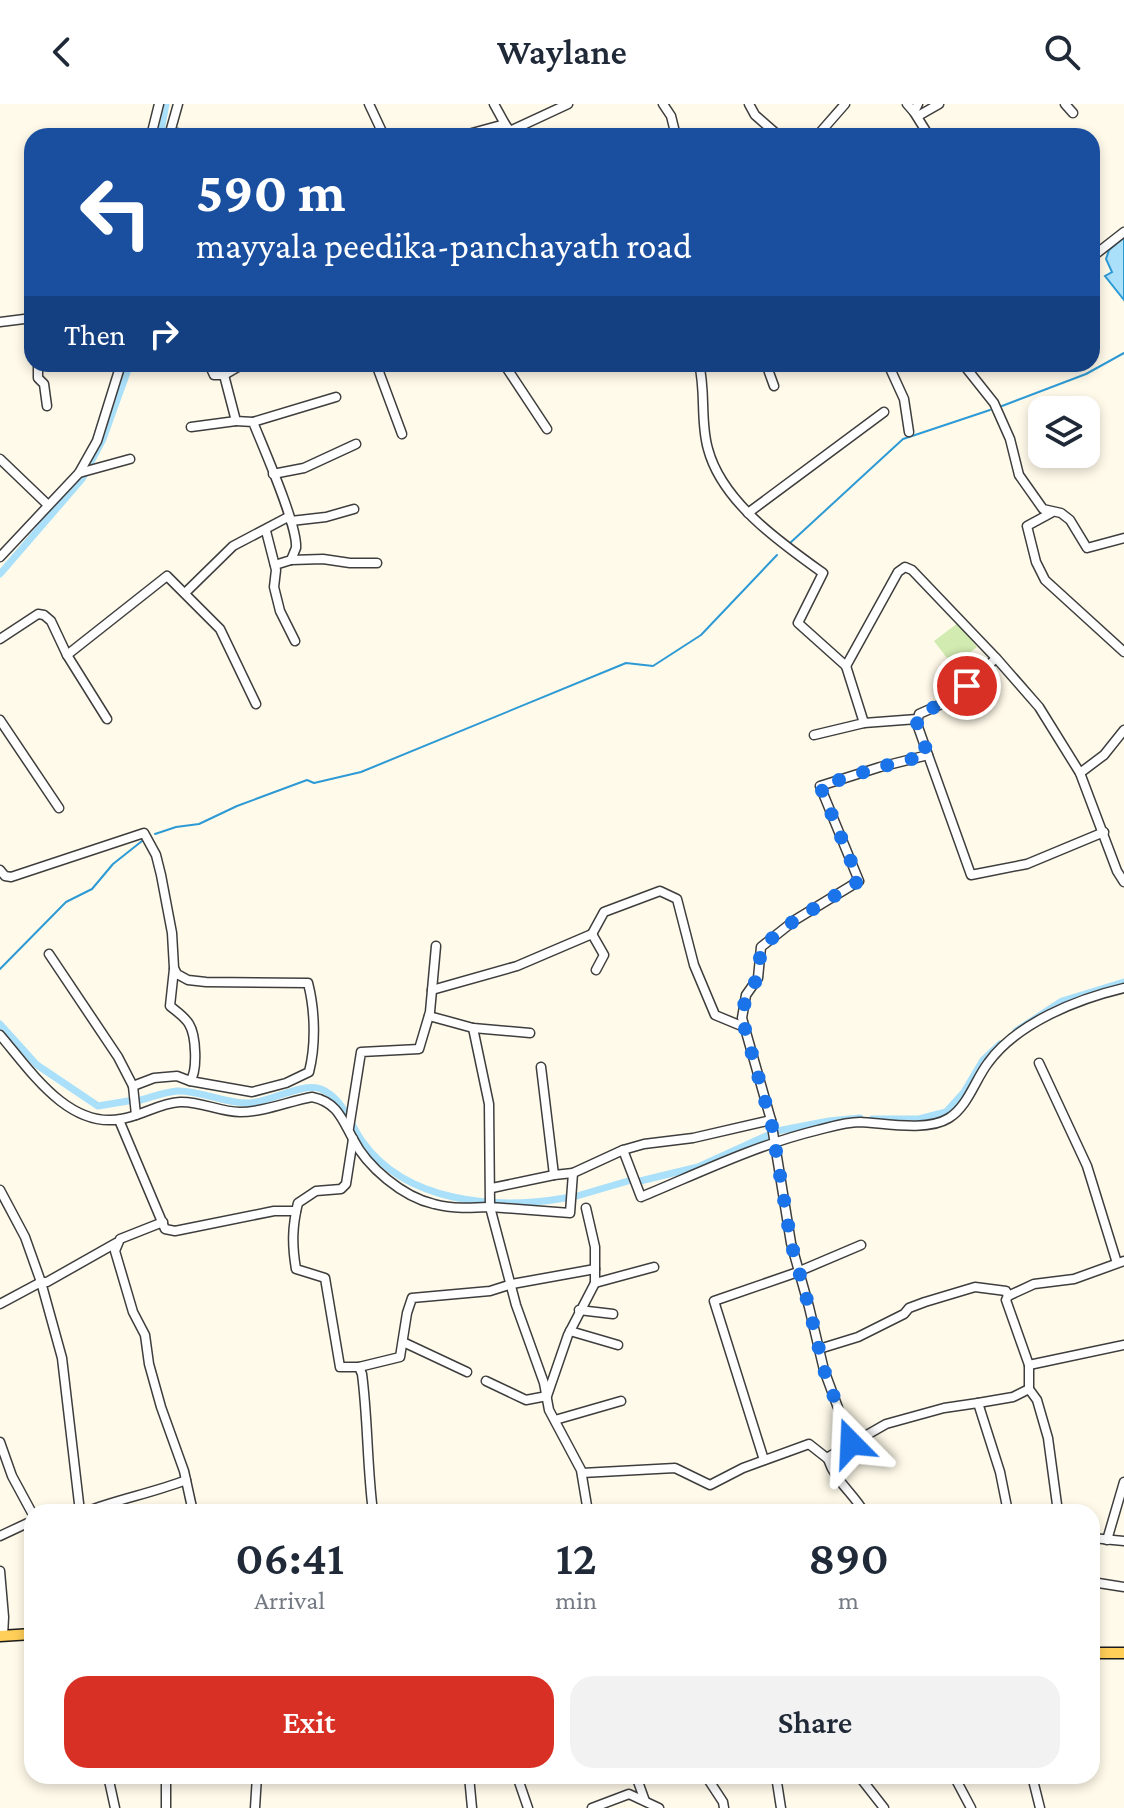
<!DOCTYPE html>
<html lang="en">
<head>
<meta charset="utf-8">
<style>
	body { margin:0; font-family:"Crimson Pro",serif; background:#f2f2f3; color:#1f2937; height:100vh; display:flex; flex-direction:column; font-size:30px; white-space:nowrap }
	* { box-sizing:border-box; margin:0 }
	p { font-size:26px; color:#747a83 }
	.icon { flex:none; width:44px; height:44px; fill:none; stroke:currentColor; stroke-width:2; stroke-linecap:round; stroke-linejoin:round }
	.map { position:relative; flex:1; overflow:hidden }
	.drawer { position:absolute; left:24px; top:1400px; width:1076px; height:280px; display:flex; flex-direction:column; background:#fff; border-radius:24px; box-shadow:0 4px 12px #0003 }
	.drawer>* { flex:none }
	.hud { position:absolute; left:24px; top:24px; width:1076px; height:244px; border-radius:24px; box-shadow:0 4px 12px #0003; background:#1a4fa0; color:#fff; overflow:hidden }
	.tools { position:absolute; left:1028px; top:292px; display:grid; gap:16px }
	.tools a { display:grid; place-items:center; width:72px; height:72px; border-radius:16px; background:#fff; box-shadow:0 4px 12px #0003; font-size:40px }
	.pin { position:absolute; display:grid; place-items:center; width:68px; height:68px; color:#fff; margin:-34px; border:4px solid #fff; border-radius:50%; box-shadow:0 2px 8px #0007 }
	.me { position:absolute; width:88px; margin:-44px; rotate:339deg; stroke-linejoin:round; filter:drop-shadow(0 0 6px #0008) }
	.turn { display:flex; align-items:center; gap:28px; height:168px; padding:0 40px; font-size:36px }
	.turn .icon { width:104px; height:104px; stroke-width:2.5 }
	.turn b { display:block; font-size:56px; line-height:68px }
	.then { display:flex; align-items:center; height:76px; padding:0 40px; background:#0003; gap:16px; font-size:30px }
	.eta { display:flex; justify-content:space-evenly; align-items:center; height:136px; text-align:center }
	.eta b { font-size:48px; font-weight:600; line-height:56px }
	.button { display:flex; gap:16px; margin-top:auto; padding:16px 40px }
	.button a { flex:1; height:92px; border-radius:24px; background:#d93025; color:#fff; font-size:32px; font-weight:600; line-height:92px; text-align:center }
	.button a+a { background:#f2f2f3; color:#1f2937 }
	header { display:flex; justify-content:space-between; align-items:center; height:104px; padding:0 40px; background:#fff; font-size:36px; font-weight:600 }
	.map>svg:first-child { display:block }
	.green { fill:#d2ebb1 }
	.water { fill:#aae0fa; stroke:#2d9ad5; stroke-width:2 }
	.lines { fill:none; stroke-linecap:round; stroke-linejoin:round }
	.stream { stroke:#2d9ad5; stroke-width:2 }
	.canal { stroke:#aae0fa; stroke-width:7 }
	.minor-casing { stroke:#3e3e3e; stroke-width:11 }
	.major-casing { stroke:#1c1c1c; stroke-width:13 }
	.minor { stroke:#fff; stroke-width:8 }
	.major { stroke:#ffcf59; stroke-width:10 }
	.route { stroke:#1a73e8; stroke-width:14; stroke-dasharray:0 25.2 }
</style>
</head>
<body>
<header><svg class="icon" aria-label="back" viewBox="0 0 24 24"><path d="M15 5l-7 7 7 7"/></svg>Waylane<svg class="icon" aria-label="search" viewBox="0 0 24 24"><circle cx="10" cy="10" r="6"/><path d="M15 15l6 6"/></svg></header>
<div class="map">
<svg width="1124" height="1704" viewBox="0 0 1124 1704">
	<rect width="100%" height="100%" fill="#fffae9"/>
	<!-- green -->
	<polygon class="green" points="958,519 977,543 953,562 934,537"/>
	<!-- water -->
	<polygon class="water" points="1124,133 1124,196 1105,172 1112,168 1106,155 1109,146"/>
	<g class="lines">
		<!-- stream -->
		<g class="stream">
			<polyline points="1002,302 1086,270 1124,249"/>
			<polyline points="790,439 903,335 990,306"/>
			<polyline points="155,730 176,723 199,720 237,702 307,676 314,679 361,668 626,559 653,562 701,531 777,451"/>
			<polyline points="0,865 66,798 92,785 113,760 142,737"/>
		</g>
		<!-- canal -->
		<g class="canal">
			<polyline points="160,32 166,0"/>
			<polyline points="0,470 82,375 103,335 130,260"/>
			<polyline points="0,920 37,961 98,1002 128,997"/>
			<polyline points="1016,927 1062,897 1124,878"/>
			<path d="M141,996c11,-3 24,-8 36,-9 23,-1 48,13 72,12 21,-1 54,-21 72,-14 22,9 29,35 41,52 44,62 134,69 203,57"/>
			<polyline points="872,1015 919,1015 946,1008 964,988 983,956 1000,940"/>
			<polyline points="640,1077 698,1063 777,1027 829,1017 860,1014"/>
			<polyline points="577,1092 628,1077"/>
		</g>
		<defs>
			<g id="minor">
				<polyline points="369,0 384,32"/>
				<polyline points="494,0 505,20"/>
				<polyline points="663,0 671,12 676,32"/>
				<polyline points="749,0 755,11 779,32"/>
				<polyline points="907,0 914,8 918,0"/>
				<polyline points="1065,0 1073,9"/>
				<polyline points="914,8 929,32"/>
				<polyline points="918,12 939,0"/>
				<polyline points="170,28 194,32"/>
				<polyline points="151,32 159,0"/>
				<polyline points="169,32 178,0"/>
				<polyline points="276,32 278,32"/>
				<polyline points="461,32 505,20 510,27 568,0"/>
				<polyline points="817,32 845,0"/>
				<polyline points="1092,153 1124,128"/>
				<polyline points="0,218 32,214"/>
				<polyline points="38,260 38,274 44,280 47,302"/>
				<path d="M209,260l5,11h10l12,46 17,1c10,25 45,104 43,126 -1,2 -4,10 -5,12l-16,5"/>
				<polyline points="376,260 402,330"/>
				<polyline points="504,260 547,325"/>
				<path d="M699,260c7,28 1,58 9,85 14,53 73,94 115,124l-25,50 48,43"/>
				<polyline points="766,260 774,282"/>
				<polyline points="888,260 904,295 909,328"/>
				<polyline points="963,260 994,299 1010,335 1019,371 1043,405 1061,409 1070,416 1087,444 1124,434"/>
				<polyline points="224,271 243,260"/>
				<polyline points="253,318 336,293"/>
				<polyline points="191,323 236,317"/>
				<polyline points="0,355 48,401"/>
				<polyline points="79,369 130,355"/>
				<polyline points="273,370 304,364 356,340"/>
				<polyline points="748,409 884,308"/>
				<polyline points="1051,409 1027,422 1036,458 1045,476 1124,548"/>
				<polyline points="291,417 326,413 354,405"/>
				<polyline points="266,427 276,466 274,483 280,507 295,537"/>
				<polyline points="0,453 79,369 97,337 121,260"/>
				<polyline points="291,456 323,455 350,459 377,459"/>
				<polyline points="185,489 233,442 288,413"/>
				<polyline points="0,535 38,510 44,511 51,517 67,551 107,615"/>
				<polyline points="67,551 167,472 220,525 256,600"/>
				<polyline points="846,562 898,468 905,463 912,466 997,555 1039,603 1080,669 1117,767 1124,778"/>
				<polyline points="0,616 59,704"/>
				<polyline points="864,619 917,615"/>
				<polyline points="814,631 864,619 846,562"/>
				<polyline points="928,651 971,771 1027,760 1104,728"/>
				<polyline points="1080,669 1104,651 1124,626"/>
				<path d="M0,766l5,6 6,1 133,-44 12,22 5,20 11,58 2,35 3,6 11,6 18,2 102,1c7,27 8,62 1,89l-23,11 -34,9 -62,-11 -13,-5 -23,2 -21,8"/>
				<polyline points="592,830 604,808 660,787 677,795 694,861 715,911 744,923"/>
				<polyline points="49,850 118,953 133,982 136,1011"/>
				<path d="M174,865l-4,37c6,5 15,11 19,18 7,11 9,47 1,57"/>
				<polyline points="432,886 517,862 592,830 604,851 596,866"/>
				<polyline points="429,912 473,924 530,929"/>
				<path d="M473,924l16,76 1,103 80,6 3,-40 50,-23 18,47c58,-24 115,-52 177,-67 12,-3 28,-8 42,-8 24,1 67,10 89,-4 19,-12 26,-38 39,-55 29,-40 89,-64 136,-75"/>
				<path d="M0,931c30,35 68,94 121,84 21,-3 38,-16 59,-17 20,-1 40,10 60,10 25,0 49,-11 72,-15 25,5 30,22 41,42 14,28 50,58 81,65 19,5 37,4 56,3l26,98 28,78 5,27 32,60 7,42"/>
				<polyline points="1039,959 1087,1062 1117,1159"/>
				<polyline points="541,963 554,1071 573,1069"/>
				<polyline points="119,1016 165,1125 175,1127 274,1107 296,1107"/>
				<polyline points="349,1024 361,948 419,945 430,908 436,842"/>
				<path d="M353,1035l-7,45 -5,5 -25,2 -18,12c-6,24 -6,42 -2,66l29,9 15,89h19l3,7c6,46 5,92 11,138"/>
				<polyline points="623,1046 644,1040 693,1034 771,1016"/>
				<polyline points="492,1084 554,1071"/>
				<polyline points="0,1086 25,1133 41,1178 47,1178 116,1139"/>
				<polyline points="163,1118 120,1135 115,1147 133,1208 145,1231 149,1260 161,1303 184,1367 193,1408"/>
				<polyline points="595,1179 654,1163"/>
				<polyline points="0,1200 41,1178 62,1254 80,1408"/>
				<polyline points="579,1206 613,1210"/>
				<polyline points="570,1227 618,1241"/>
				<polyline points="403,1238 467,1268"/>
				<polyline points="819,1245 858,1233 904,1210 909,1204 925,1198 975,1183 1006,1187 1008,1192"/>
				<polyline points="1029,1261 1124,1241"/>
				<polyline points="359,1263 400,1253 407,1209 412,1194 490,1187 512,1180 595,1165"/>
				<polyline points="486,1277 526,1296 547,1292 568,1231 595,1179 595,1143 586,1104"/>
				<polyline points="555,1316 621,1297"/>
				<polyline points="0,1338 12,1372 32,1409"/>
				<polyline points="851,1339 824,1266 809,1203 791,1139 771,1016 742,914 746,891 758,874 761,843 795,816 859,777 820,682 880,663 928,651 917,620 919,610 955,594 996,554"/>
				<polyline points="764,1356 714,1197 795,1169 861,1141"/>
				<polyline points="582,1369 675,1364 710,1381 743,1364 809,1340 828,1355"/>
				<path d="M85,1408c33,-13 68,-19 101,-32"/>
				<path d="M864,1408c-11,-19 -29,-31 -36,-53l2,-3 56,-32 58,-16 34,-5"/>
				<polyline points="1008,1408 1000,1368 978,1299 1013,1293 1029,1285"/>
				<polyline points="1058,1408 1048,1334 1037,1296 1029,1285 1029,1261 1006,1196 1008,1192 1034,1180 1074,1175 1124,1157"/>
				<polyline points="0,1432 32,1417"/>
				<polyline points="1092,1434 1124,1437"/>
				<polyline points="1107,1436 1124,1378"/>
				<polyline points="0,1467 4,1513 3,1532"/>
				<polyline points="1092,1478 1124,1483"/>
				<polyline points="108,1672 115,1704"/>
				<polyline points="469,1672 472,1704"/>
				<polyline points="517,1672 528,1704"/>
				<polyline points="636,1672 645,1697"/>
				<polyline points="706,1672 723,1698 724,1704"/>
				<polyline points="776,1672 781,1704"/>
				<polyline points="859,1672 884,1704"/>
				<polyline points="954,1672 971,1704"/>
				<polyline points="1032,1672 1040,1704"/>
				<polyline points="166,1704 166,1672"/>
				<polyline points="255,1704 257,1672"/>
				<polyline points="592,1704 629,1690 659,1704"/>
			</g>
			<g id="major">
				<polyline points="0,1532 32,1530"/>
				<polyline points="1092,1549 1124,1549"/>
			</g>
		</defs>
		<!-- minor casing -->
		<use href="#minor" class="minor-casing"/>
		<!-- major casing -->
		<use href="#major" class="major-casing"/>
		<!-- minor -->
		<use href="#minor" class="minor"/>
		<!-- major -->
		<use href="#major" class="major"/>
	</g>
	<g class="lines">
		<!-- route -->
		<polyline class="route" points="851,1339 824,1266 809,1203 791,1139 772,1022 742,914 746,891 758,874 761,843 795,816 859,777 820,682 880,663 928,651 917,620 919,610 955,594 967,582"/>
	</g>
</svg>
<div class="tools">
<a><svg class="icon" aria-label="layers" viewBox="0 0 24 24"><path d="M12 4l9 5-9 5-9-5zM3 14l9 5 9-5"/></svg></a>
</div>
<div class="pin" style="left:967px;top:582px;background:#d93025"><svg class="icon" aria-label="arrive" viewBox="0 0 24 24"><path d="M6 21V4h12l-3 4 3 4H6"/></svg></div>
<svg class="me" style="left:851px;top:1339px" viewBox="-20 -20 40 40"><path d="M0-17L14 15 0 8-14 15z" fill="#1a73e8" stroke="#fff" stroke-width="4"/></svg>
<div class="hud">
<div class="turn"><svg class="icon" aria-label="left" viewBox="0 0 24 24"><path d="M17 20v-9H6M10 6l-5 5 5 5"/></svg><div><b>590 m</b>mayyala peedika-panchayath road</div></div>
<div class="then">Then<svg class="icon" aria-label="right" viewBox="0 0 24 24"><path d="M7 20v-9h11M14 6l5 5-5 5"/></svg></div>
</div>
<section class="drawer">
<div class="eta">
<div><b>06:41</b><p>Arrival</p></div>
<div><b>12</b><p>min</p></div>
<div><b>890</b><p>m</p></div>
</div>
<div class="button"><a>Exit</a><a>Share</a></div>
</section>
</div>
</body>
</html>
